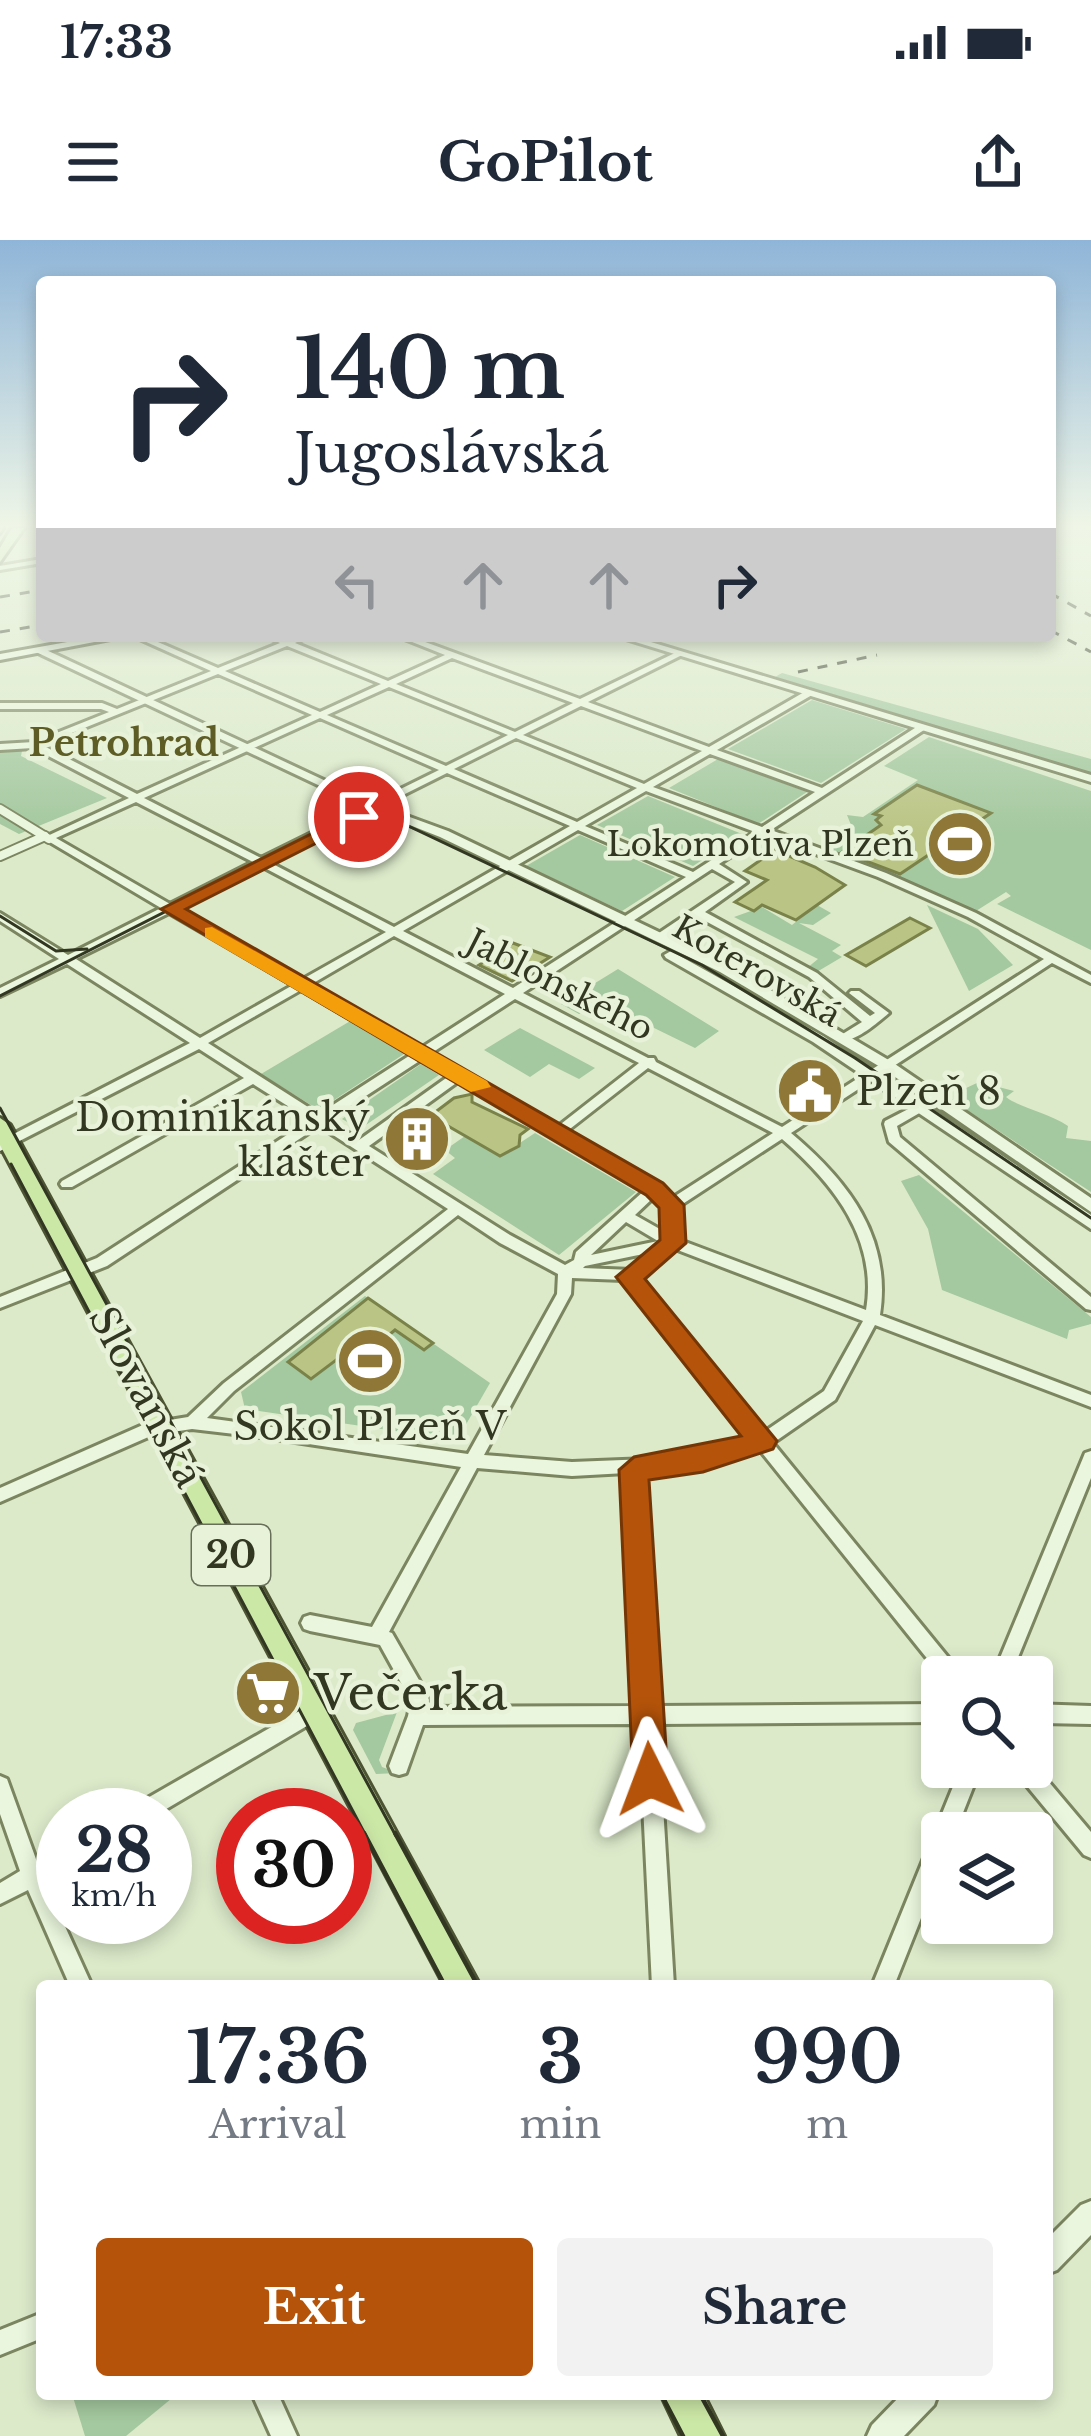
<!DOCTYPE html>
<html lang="en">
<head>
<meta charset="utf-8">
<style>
	body { margin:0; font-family:"Libre Baskerville",serif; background:#f2f2f3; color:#1f2937; height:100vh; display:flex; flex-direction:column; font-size:45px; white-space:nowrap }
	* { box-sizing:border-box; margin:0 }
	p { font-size:39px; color:#747a83 }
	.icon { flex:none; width:66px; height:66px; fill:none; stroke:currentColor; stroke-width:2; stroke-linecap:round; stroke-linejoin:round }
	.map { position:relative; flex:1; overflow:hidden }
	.side { position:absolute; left:36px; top:1740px; width:1017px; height:420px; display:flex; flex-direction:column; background:#fff; border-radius:12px; box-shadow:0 6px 18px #0003 }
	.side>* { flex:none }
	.guide { position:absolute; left:36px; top:36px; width:1020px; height:366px; border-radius:12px; box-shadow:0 6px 18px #0003; background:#fff; color:#1f2937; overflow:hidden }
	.controls { position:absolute; left:921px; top:1416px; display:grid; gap:24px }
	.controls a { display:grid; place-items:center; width:132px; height:132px; border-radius:12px; background:#fff; box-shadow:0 6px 18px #0003; font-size:60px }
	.speed { position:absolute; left:36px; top:1548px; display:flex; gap:24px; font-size:60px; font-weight:700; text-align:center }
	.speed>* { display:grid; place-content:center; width:156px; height:156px; border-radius:50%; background:#fff; box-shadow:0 6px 18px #0003; line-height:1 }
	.speed small { font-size:30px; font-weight:400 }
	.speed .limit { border:18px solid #d22; background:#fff; color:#111 }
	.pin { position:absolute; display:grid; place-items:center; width:102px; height:102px; color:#fff; margin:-51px; border:6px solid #fff; border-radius:50%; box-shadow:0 3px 12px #0007 }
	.me { position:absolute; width:132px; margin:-66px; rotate:357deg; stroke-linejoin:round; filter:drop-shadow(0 0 9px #0008) }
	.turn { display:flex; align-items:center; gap:42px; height:252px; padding:0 60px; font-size:54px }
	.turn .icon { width:156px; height:156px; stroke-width:2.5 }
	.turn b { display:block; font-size:84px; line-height:102px }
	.lanes { display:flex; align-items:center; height:114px; padding:0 60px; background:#0003; justify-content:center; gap:60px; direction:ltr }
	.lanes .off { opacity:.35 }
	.eta { display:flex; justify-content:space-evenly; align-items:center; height:204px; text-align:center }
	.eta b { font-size:72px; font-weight:700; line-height:84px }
	.primary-button { display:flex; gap:24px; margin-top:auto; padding:24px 60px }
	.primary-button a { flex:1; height:138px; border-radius:12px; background:#b45309; color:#fff; font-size:48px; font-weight:700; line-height:138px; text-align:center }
	.primary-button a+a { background:#f2f2f3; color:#1f2937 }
	.status { display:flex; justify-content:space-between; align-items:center; height:84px; padding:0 60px; background:#fff; direction:ltr }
	.status svg { height:33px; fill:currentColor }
	header { display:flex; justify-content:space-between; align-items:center; height:156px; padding:0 60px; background:#fff; font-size:54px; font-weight:700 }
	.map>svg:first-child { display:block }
	.green { fill:#a4c89f }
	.building { fill:#bac484; stroke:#7a8249; stroke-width:3 }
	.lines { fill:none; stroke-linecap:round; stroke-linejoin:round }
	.pedestrian-casing { stroke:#7b8560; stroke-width:12 }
	.minor-casing { stroke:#7b8560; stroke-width:6 }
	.tertiary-casing { stroke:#7b8560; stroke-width:6 }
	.secondary-casing { stroke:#5e6743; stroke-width:6 }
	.primary-casing { stroke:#4d5434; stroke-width:6 }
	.pedestrian { stroke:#eaf6dd; stroke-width:8 }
	.minor { fill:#eaf6dd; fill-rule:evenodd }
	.tertiary { fill:#eaf6dd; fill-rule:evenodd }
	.secondary { fill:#eaf6dd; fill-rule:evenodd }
	.primary { fill:#cce8a7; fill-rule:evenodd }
	.tram-far1 { stroke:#323722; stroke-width:3 }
	.tram { stroke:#323722; stroke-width:4.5 }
	.rail { stroke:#323722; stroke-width:3; stroke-dasharray:10 10; stroke-linecap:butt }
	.route { fill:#b45309; stroke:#753606; stroke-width:3 }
	.slow { fill:#f59e0b }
	.labels { text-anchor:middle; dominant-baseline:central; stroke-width:9; stroke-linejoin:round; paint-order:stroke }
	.far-poi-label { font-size:33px; fill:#323722; stroke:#e7f2d9; text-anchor:end }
	.far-street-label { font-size:33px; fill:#323722; stroke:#e7f2d9 }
	.far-neighbourhood-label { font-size:36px; font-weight:bold; fill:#5f5d26; stroke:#e7f2d9 }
	.shield { fill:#e7f2d9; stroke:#686f59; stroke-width:3 }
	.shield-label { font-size:36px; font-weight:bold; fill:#323722 }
	.poi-label { font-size:39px; fill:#323722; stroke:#e7f2d9; text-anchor:start }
	.street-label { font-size:39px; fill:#323722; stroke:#e7f2d9 }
	.near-poi-label { font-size:48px; fill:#323722; stroke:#e7f2d9; text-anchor:start }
</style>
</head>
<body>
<div class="status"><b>17:33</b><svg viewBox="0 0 49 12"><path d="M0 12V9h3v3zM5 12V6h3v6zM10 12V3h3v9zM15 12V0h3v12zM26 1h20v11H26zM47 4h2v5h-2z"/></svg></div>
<header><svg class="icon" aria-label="menu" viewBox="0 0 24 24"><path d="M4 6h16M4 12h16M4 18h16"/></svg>GoPilot<svg class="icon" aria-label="share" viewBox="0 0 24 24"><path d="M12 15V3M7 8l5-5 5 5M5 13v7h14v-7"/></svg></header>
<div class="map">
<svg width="1091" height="2196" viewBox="0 0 1091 2196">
	<rect width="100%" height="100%" fill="#dceaca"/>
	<!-- green -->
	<g class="green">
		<polygon points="782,433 1091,519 1091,533 775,437"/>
		<polygon points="812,460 906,489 821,543 728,509"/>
		<polygon points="929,497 1091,551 1091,710 997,664 1011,656 1006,652 976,671 825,608 851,585 847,575 863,577 918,540 884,526"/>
		<polygon points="0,511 22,511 21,516 107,558 19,594 0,584"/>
		<polygon points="718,519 807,552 758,584 669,548"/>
		<polygon points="648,556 742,594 693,626 597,585"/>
		<polygon points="580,595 675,637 622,671 526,626"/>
		<polygon points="817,665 831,673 813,685 799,683 841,705 832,711 842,717 815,733 807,728 818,719 734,677 762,667 792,685"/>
		<polygon points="927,665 978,689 1013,725 969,751"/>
		<polygon points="618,729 719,791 695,808 601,762 579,774 561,764"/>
		<polygon points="352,780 407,812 319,870 261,834"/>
		<polygon points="520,788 595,828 579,839 549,824 530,837 484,810"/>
		<polygon points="421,824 439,835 360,889 342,879"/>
		<path d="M979,842l35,9 -8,6c14,11 41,15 62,29l-2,12 25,3v51l-130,-86 3,-17z"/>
		<polygon points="535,893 636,952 559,1015 433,934 455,918 445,910 465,896 500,916"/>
		<polygon points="919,935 1091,1077 1091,1084 1069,1090 1067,1099 942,1050 928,989 901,941"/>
		<polygon points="365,1056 490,1143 457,1200 245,1169 241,1152"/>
		<polygon points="397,1472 379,1520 382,1527 398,1533 376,1534 353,1490 356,1483"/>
		<polygon points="72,2154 177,2154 126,2196 85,2196"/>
	</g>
	<!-- building -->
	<g class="building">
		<polygon points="917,545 991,573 900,634 842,612 881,585 876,580 881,576 874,574"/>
		<polygon points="775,610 815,627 845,645 796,680 762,665 754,671 735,662 767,640 745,631"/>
		<polygon points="910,678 930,688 866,726 846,715"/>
		<polygon points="513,703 550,717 512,741 479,725"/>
		<polygon points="472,854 472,862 528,889 520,895 519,906 500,916 441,882 436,898 420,909 426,913 414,922 389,907 454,858"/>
		<polygon points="368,1058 433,1103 424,1110 395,1090 367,1113 356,1105 311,1139 288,1122"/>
	</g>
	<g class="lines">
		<defs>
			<g id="pedestrian">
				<polyline points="0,569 49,599"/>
				<polyline points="0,616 45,596"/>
			</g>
			<g id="minor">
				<polygon points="42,319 42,323 0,330 0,326"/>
				<path d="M133,396h11l74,32 62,-25 -14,-7h11l10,4 11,-4h11l-14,7 93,38 57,-26 -48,-19h12l171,63 99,-48 4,2 -1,2 -94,47 121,45 97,-56h6v4l-95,55 105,38 96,-62h6v4l-153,100 115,43 90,40 115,62v8l-39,-20 -261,170c57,48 101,104 89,182l211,80v12l-216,-82 -40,75 -62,43 187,229 7,-4 28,2 88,-212 2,-5 6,-2v27l-81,199h-68l-183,-228 -86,22 -31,2 15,233 285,-2v18l-284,2 16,262h-22l-13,-262 -216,1 -17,48 -7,2 -7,-2 -3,-7 19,-50 3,-15 -31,-56 -70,-14 -6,-2 -3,-6 3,-6 6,-2 62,12 89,-160 -192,-29 -77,-9 -39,6 -153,67v-14l145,-64 43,-7 36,-34 224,-174 -129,-83 -212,140 -107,42v-11l97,-39 213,-138 -57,-36 -181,103h-10l-2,-3 2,-3 182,-103 -45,-29 -199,102v-10l190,-98 -123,-79 -67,32v-8l59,-29 -59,-38v-8l68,42 93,-47 -118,-70 86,-40 -96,-50 -33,2v-6l34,-2 75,-30 -8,-3h-101v-6h102l15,6 94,-38zM287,406l94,38 -61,28 -95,-41zM452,418l121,45 -58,29 -119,-48zM218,434l94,41 -175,79 -95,-49zM389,447l119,48 -62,31 -119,-51zM581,466l121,45 -58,33 -121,-49zM320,478l119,52 -178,88 -117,-60zM516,498l121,50 -60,34 -123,-53zM710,514l105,38 -53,35 -109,-40zM447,533l123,53 -176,101 -125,-65zM646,551l109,41 -62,40 -108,-46zM136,562l117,60 -83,42 -114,-66zM578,590l108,47 -173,111 -110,-57zM764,595l114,42 90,40 76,42 -262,168 -126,-65 -2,-4h-6l-125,-65 189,-124 23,13 -79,53v4h8l34,-22 111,60 53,45 -21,13v6c16,0 36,-18 48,-28l-30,-22h-8l-2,2 26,20 -5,3 -53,-43 -112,-61 42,-30 -28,-18zM261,626l125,66 -85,48 -124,-72zM169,673l124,72 -93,53 -124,-79zM394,696l111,58 -84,54 -111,-63zM301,750l111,64 -93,60 -111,-71zM515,759l124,64 -82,64 -127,-73zM421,820l28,16 -90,64 -30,-20zM648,828l125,65 -101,65 -13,-12 -93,-54zM459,841l186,109 -69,62 -2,8 -9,5 -55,-30 -141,-89zM782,899c51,44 96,100 84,171l-186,-70 -2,-33zM654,957l10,10 1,25 -30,-17zM458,975l42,28 58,31 -1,20 -89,160 -261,-36 27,-27zM626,982l32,19 -67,14zM675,1009l188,72 -39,70 -60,41 -125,-153zM653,1012l-21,18 -49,-2 2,-2zM572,1038l51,2 127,158 -77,20 -101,4 -88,-7 87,-161zM477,1228l95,8 54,-3 12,233 -210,1 1,-7 -2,-6 -35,-61 -3,-1z"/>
				<polygon points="918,864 924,868 923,871 897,886 900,897 1091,1057 1091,1070 1086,1069 889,902 884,884 885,881"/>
				<polygon points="315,1462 322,1465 324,1471 322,1477 156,1575 127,1575 130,1568"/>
				<polygon points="1032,1464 1091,1466 1091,1484 1041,1483 1041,1501 1039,1508 1032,1510"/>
				<polygon points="1032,1522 1091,1592 1091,1618 1084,1615 1017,1534 1014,1527 1032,1527"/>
				<polygon points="961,1527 981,1527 955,1593 942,1593 942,1625 894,1746 872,1746"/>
				<polygon points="0,1536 7,1539 37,1622 63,1608 63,1629 44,1640 92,1746 70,1746 28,1650 0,1664 0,1643 20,1631 0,1574"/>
				<polygon points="42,2073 42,2098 0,2115 0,2090"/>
				<polygon points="252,2154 278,2154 297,2196 271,2196"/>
			</g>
			<g id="tertiary">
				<polygon points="616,396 631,396 1091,535 1091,542"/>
				<polygon points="36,408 42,408 377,565 448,591 730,726 892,822 1091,958 1091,972 882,828 720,732 440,597 369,569 36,412"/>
				<polygon points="671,711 823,796 1091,975 1091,989 813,802 666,718 664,715"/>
				<polygon points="1091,1961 1091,1995 1057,2030 1047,2034 1047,1999 1081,1965"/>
				<polygon points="902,2154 938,2154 934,2165 904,2196 867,2196 872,2185"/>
			</g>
			<polygon id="secondary" points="101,396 126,396 0,420 0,414"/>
			<g id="primary">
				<polygon points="12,288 24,288 0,322 0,308"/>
				<polygon points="0,878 10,885 480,1746 445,1746 0,905"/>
				<polygon points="661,2154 703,2154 724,2196 681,2196"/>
			</g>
		</defs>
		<!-- pedestrian casing -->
		<use href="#pedestrian" class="pedestrian-casing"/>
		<!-- minor casing -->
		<use href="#minor" class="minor-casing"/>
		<!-- tertiary casing -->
		<use href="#tertiary" class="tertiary-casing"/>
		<!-- secondary casing -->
		<use href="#secondary" class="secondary-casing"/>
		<!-- primary casing -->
		<use href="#primary" class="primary-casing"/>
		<!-- pedestrian -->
		<use href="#pedestrian" class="pedestrian"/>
		<!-- minor -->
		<use href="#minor" class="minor"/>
		<!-- tertiary -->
		<use href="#tertiary" class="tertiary"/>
		<!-- secondary -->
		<use href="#secondary" class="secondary"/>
		<!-- primary -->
		<use href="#primary" class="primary"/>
		<!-- tram-far1 -->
		<g class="tram-far1">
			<polyline points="0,295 5,288"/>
			<polyline points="0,676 56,711 87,709"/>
			<polyline points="0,756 343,581 383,574 702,725 855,818 1091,978"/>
			<polyline points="0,868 396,1596"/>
			<polyline points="11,924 366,1596"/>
		</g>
		<!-- tram -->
		<g class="tram">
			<polyline points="364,1593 445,1746"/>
			<polyline points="395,1593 478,1746"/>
			<polyline points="661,2154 683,2196"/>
			<polyline points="700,2154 723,2196"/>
		</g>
		<!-- rail -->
		<g class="rail">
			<polyline points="1050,353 1091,376"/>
			<polyline points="0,357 42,350"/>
			<polyline points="1050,390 1091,412"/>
			<polyline points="0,392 42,385"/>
			<polyline points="798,432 877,415"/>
		</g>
	</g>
	<!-- sky -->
	<linearGradient id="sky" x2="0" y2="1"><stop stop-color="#8fb5d8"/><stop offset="0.48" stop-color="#eff6e7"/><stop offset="1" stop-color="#eff6e7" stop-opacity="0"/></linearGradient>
	<rect width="1091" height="595" fill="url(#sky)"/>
	<!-- route -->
	<polygon class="route" points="353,573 368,577 186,669 663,943 684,965 686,1003 645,1039 777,1201 773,1209 703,1232 649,1240 668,1539 663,1551 650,1556 638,1551 633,1539 619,1230 634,1217 741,1196 616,1037 660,1000 659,968 646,955 161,669"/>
	<!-- slow -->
	<polygon class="slow" points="212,687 487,841 491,847 471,852 205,697 205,688"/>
	<!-- icons -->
	<defs>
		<symbol id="stadium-disc" viewBox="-11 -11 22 22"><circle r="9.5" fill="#8e7737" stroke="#e7f2d9"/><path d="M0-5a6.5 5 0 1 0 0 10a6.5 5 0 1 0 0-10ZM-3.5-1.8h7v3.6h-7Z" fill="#fff"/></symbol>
		<symbol id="civic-disc" viewBox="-11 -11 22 22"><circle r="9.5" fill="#8e7737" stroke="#e7f2d9"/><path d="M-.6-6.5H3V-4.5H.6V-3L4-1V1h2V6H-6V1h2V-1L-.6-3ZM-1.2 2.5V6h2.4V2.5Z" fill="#fff"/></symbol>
		<symbol id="building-disc" viewBox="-11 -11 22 22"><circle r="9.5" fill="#8e7737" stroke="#e7f2d9"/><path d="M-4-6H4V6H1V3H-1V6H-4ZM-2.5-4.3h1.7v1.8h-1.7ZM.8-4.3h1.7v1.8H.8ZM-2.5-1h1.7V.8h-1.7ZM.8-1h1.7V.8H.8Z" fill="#fff"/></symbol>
		<symbol id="supermarket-disc" viewBox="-11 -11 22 22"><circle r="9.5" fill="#8e7737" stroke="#e7f2d9"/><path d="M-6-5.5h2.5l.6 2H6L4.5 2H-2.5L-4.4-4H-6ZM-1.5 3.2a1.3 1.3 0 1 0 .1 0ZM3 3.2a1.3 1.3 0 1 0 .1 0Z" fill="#fff"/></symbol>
	</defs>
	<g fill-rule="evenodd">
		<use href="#stadium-disc" x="922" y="566" width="76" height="76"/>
		<use href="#civic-disc" x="772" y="813" width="76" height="76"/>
		<use href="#building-disc" x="379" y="861" width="76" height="76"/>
		<use href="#stadium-disc" x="332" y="1083" width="76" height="76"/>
		<use href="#supermarket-disc" x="230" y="1415" width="76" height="76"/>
	</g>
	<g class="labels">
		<!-- far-poi labels -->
		<g class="far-poi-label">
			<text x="914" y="604">Lokomotiva Plzeň</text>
		</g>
		<!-- far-street labels -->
		<g class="far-street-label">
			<text transform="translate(757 731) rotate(30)">Koterovská</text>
			<text transform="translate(560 745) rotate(27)">Jablonského</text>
		</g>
		<!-- far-neighbourhood labels -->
		<g class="far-neighbourhood-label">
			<text x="124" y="503">Petrohrad</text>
		</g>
		<!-- shield labels -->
		<rect class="shield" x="192" y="1285" width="78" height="60" rx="9"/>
		<g class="shield-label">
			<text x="231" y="1315">20</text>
		</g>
		<!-- poi labels -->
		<g class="poi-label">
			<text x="856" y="851">Plzeň 8</text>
			<text x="370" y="877" text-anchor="end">Dominikánský<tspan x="370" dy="45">klášter</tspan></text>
			<text x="370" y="1186" text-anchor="middle">Sokol Plzeň V</text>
		</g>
		<!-- street labels -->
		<g class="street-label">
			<text transform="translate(146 1157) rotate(62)">Slovanská</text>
		</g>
		<!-- near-poi labels -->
		<g class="near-poi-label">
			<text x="314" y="1453">Večerka</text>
		</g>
	</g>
</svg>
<div class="controls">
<a><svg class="icon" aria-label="search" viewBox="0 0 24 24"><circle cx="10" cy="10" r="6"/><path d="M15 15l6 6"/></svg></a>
<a><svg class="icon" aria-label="layers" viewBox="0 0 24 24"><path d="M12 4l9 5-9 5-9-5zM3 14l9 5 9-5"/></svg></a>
</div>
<div class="speed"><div>28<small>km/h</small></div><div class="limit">30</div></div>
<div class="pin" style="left:359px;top:577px;background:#d93025"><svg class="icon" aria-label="arrive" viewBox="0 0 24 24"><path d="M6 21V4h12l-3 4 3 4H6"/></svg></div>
<svg class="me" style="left:650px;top:1539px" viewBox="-20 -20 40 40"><path d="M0-17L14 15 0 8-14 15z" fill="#b45309" stroke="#fff" stroke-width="4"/></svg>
<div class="guide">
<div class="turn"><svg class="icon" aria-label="right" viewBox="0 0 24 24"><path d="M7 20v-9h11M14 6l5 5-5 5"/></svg><div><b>140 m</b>Jugoslávská</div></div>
<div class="lanes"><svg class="icon off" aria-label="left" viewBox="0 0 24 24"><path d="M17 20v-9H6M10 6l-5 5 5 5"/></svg><svg class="icon off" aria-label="ahead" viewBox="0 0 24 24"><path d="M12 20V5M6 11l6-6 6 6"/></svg><svg class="icon off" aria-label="ahead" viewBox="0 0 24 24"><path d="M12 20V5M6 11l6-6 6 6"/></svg><svg class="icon" aria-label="right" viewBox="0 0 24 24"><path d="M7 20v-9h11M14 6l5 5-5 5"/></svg></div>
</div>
<section class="side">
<div class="eta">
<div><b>17:36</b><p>Arrival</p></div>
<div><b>3</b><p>min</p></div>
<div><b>990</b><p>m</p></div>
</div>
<div class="primary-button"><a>Exit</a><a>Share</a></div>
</section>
</div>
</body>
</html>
